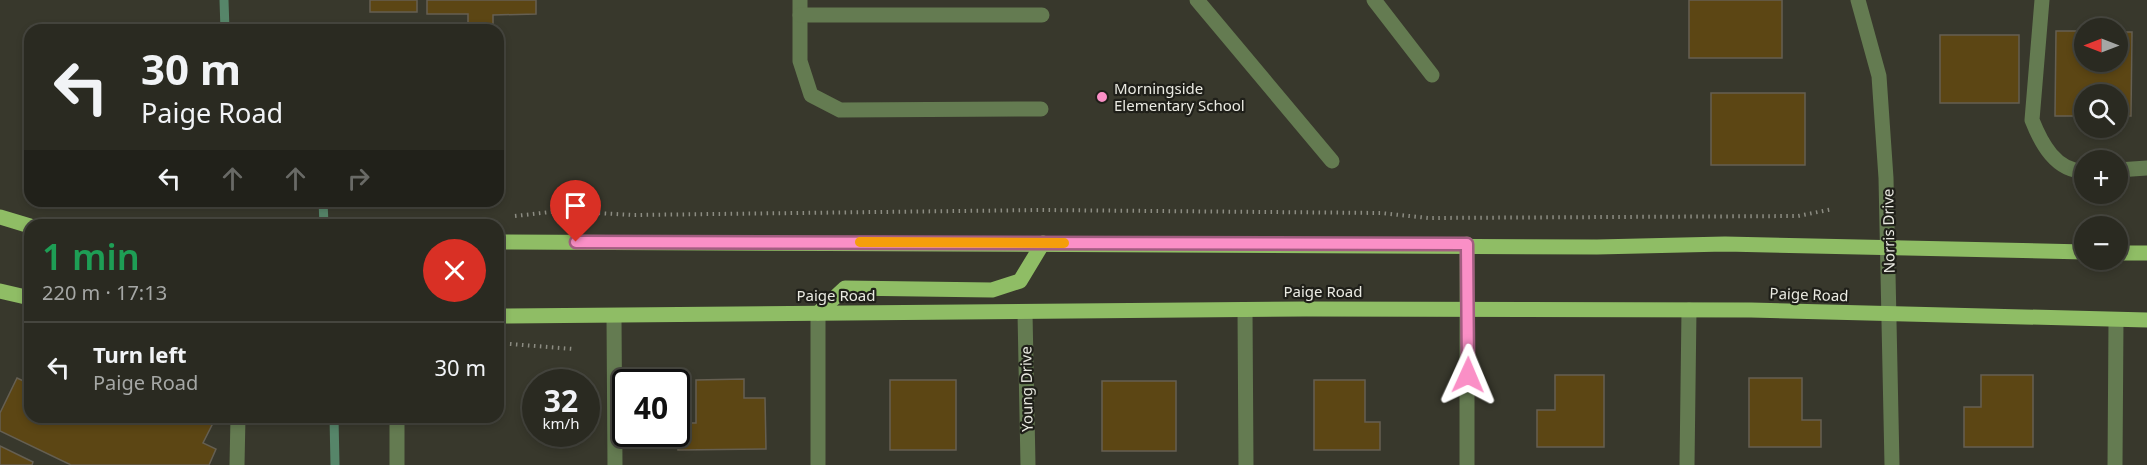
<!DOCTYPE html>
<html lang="en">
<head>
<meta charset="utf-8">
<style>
	body { margin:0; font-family:"Noto Sans",sans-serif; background:#32322a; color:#f1f3f6; height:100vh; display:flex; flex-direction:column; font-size:22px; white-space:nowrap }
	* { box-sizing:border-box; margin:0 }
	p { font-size:20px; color:#a5a7a5 }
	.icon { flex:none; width:33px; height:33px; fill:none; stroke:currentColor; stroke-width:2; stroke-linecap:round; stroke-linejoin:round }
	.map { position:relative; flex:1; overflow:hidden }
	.details { position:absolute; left:24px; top:219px; width:480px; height:204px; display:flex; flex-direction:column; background:#2a2a21; border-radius:18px; box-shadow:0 3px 9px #0003,0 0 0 2px #46463f }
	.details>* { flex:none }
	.hud { position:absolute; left:24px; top:24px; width:480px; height:183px; border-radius:18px; box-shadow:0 3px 9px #0003,0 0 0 2px #46463f; background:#2a2a21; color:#f1f3f6; overflow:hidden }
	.needle { width:39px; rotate:270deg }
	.tools { position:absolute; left:2074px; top:18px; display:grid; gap:12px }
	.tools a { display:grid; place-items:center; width:54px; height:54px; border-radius:50%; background:#2a2a21; box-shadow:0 3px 9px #0003,0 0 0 2px #46463f; font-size:30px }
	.speed { position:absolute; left:522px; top:369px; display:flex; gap:12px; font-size:30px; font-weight:700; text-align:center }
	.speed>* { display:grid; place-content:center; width:78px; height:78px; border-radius:50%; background:#2a2a21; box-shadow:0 3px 9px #0003,0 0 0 2px #46463f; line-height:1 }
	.speed small { font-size:15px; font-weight:400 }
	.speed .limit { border:3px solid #111; border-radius:9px; background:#fff; color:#111 }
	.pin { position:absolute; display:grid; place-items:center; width:51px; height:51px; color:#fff; margin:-62px -26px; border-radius:50% 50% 50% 0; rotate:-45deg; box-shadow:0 0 6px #0007 }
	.pin .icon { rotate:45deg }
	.me { position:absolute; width:66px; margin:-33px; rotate:1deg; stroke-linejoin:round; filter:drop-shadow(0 0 4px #0008) }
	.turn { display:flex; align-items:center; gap:21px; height:126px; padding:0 18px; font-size:27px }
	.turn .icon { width:78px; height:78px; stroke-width:2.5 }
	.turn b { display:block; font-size:42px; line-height:51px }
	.lanes { display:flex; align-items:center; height:57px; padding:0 18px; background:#0003; justify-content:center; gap:30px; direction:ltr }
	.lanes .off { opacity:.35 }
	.round { display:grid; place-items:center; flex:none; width:63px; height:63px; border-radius:32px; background:#32322a }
	.head { display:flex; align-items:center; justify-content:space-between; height:102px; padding:0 18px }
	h1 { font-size:36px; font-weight:600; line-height:45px; color:#1e9e55 }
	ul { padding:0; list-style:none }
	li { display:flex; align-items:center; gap:18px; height:90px; padding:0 18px; border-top:2px solid #46463f }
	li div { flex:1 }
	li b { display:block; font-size:22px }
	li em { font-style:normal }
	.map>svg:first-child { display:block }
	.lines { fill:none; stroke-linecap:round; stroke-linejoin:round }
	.stream { stroke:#568569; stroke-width:9 }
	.building { fill:#5c4614; stroke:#655f52; stroke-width:1.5 }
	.path { stroke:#8c8c82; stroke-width:4; stroke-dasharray:1.5 4.5; stroke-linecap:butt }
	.minor { stroke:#647b51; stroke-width:15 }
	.major { stroke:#8fbd65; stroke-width:15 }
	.route-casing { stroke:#a25d81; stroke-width:15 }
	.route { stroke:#fa8fc6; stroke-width:10 }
	.slow { stroke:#f59e0b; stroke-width:10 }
	.poi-dot { fill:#fa8fc6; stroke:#1f1f19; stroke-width:2 }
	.labels { text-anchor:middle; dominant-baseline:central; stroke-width:4.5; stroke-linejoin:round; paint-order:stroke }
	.poi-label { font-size:15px; fill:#eaeae2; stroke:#1f1f19; text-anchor:start }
	.street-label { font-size:15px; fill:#eaeae2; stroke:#1f1f19 }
</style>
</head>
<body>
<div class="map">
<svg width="2147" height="465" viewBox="0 0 2147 465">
	<rect width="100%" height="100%" fill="#38382c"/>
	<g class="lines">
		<!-- stream -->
		<g class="stream">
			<polyline points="224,0 225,30"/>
			<polyline points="323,201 324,225"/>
			<polyline points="334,417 335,465"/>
		</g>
	</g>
	<!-- building -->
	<g class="building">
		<rect x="370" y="0" width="47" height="12"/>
		<polygon points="427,0 536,0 536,14 493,15 493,25 468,26 468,14 427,14"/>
		<rect x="1689" y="0" width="93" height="58"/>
		<polygon points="2056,31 2085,31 2085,62 2118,62 2118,32 2132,32 2131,116 2118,116 2118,94 2085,94 2085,116 2055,116"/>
		<rect x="1940" y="35" width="79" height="68"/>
		<rect x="1711" y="93" width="94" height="72"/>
		<polygon points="1555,375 1604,375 1604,447 1537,447 1537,410 1555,410"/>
		<polygon points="1981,375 2033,375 2033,447 1964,447 1964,407 1981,407"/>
		<polygon points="17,378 30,384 30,417 152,419 153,417 200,417 213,423 203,443 216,449 209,465 71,465 0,431 0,413"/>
		<polygon points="1749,378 1802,378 1802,420 1821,420 1821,447 1749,447"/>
		<polygon points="744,379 744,398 765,398 766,449 678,450 677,423 696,423 696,380"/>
		<rect x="890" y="380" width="66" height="70"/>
		<polygon points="1314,380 1365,380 1365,422 1380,422 1380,450 1314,450"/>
		<rect x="1102" y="381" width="74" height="70"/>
		<polygon points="0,446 33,462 32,465 0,465"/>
	</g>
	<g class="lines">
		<!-- path -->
		<g class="path">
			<polyline points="515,216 559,211 634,215 1041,210 1381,213 1428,218 1798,216 1833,209"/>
			<polyline points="498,343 573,349"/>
		</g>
		<!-- minor -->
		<g class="minor">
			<polyline points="800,0 800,61 811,95 840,110 1041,109"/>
			<polyline points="1197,0 1332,161"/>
			<polyline points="1374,0 1432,75"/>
			<polyline points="1858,0 1879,76 1886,178 1892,465"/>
			<path d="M2042,0l-10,120c9,23 24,52 53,51"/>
			<polyline points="800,15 1042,15"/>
			<polyline points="2118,170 2147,168"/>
			<polyline points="1467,244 1467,465"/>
			<polyline points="1245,310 1246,465"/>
			<polyline points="818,313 818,465"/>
			<polyline points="1025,313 1028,465"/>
			<polyline points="614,317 615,465"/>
			<polyline points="397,417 397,465"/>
			<polyline points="237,465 238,417"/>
			<polyline points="1687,465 1689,310"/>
			<polyline points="2115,465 2116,320"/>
		</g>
		<!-- major -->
		<g class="major">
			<polyline points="0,217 30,226"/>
			<polyline points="498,242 1597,247 1725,244 2085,252"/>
			<polyline points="2118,253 2147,253"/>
			<polyline points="0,291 30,298"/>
			<polyline points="818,313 845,288 992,290 1020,281 1043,243"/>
			<polyline points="498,316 1305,309 1751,310 2147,320"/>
		</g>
	</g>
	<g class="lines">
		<defs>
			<polyline id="route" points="576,242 1467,244 1468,375"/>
		</defs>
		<!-- route casing -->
		<use href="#route" class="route-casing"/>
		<!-- route -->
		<use href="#route" class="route"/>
		<!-- slow -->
		<polyline class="slow" points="860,242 1064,243"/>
	</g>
	<!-- markers -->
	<circle class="poi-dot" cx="1102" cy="97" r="6"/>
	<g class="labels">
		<!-- poi labels -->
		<g class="poi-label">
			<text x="1114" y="88">Morningside<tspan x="1114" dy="17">Elementary School</tspan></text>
		</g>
		<!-- street labels -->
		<g class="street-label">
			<text transform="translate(1888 231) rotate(-91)">Norris Drive</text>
			<text x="1323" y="291">Paige Road</text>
			<text transform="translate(1809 294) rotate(2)">Paige Road</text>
			<text x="836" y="295">Paige Road</text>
			<text transform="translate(1026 389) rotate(-91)">Young Drive</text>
		</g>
	</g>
</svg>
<div class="tools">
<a><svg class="needle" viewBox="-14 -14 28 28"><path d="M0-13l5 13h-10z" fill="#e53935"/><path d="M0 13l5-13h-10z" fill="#a5a7a5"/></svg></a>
<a><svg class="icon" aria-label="search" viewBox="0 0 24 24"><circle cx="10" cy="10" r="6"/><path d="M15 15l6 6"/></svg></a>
<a>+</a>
<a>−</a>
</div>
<div class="speed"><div>32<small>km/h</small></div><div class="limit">40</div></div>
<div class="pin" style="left:576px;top:242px;background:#d93025"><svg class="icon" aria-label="arrive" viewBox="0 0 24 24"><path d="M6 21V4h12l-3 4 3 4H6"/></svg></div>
<svg class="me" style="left:1468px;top:375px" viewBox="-20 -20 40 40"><path d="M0-17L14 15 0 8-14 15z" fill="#fa8fc6" stroke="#fff" stroke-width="4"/></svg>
<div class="hud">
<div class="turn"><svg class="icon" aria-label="left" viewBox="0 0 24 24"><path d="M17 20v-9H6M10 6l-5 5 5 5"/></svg><div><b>30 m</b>Paige Road</div></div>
<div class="lanes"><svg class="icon" aria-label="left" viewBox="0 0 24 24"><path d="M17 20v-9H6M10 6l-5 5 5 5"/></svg><svg class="icon off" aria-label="ahead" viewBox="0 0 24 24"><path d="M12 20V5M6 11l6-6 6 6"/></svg><svg class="icon off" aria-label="ahead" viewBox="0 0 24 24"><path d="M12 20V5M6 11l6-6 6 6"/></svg><svg class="icon off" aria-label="right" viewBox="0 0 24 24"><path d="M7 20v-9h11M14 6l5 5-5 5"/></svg></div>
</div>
<section class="details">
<div class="head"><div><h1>1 min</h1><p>220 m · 17:13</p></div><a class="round" style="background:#d93025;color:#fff"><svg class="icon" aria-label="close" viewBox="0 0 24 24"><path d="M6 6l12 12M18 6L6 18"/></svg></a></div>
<ul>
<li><svg class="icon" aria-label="left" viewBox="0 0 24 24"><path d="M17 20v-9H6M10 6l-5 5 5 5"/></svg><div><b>Turn left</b><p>Paige Road</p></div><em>30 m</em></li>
</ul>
</section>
</div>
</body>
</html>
